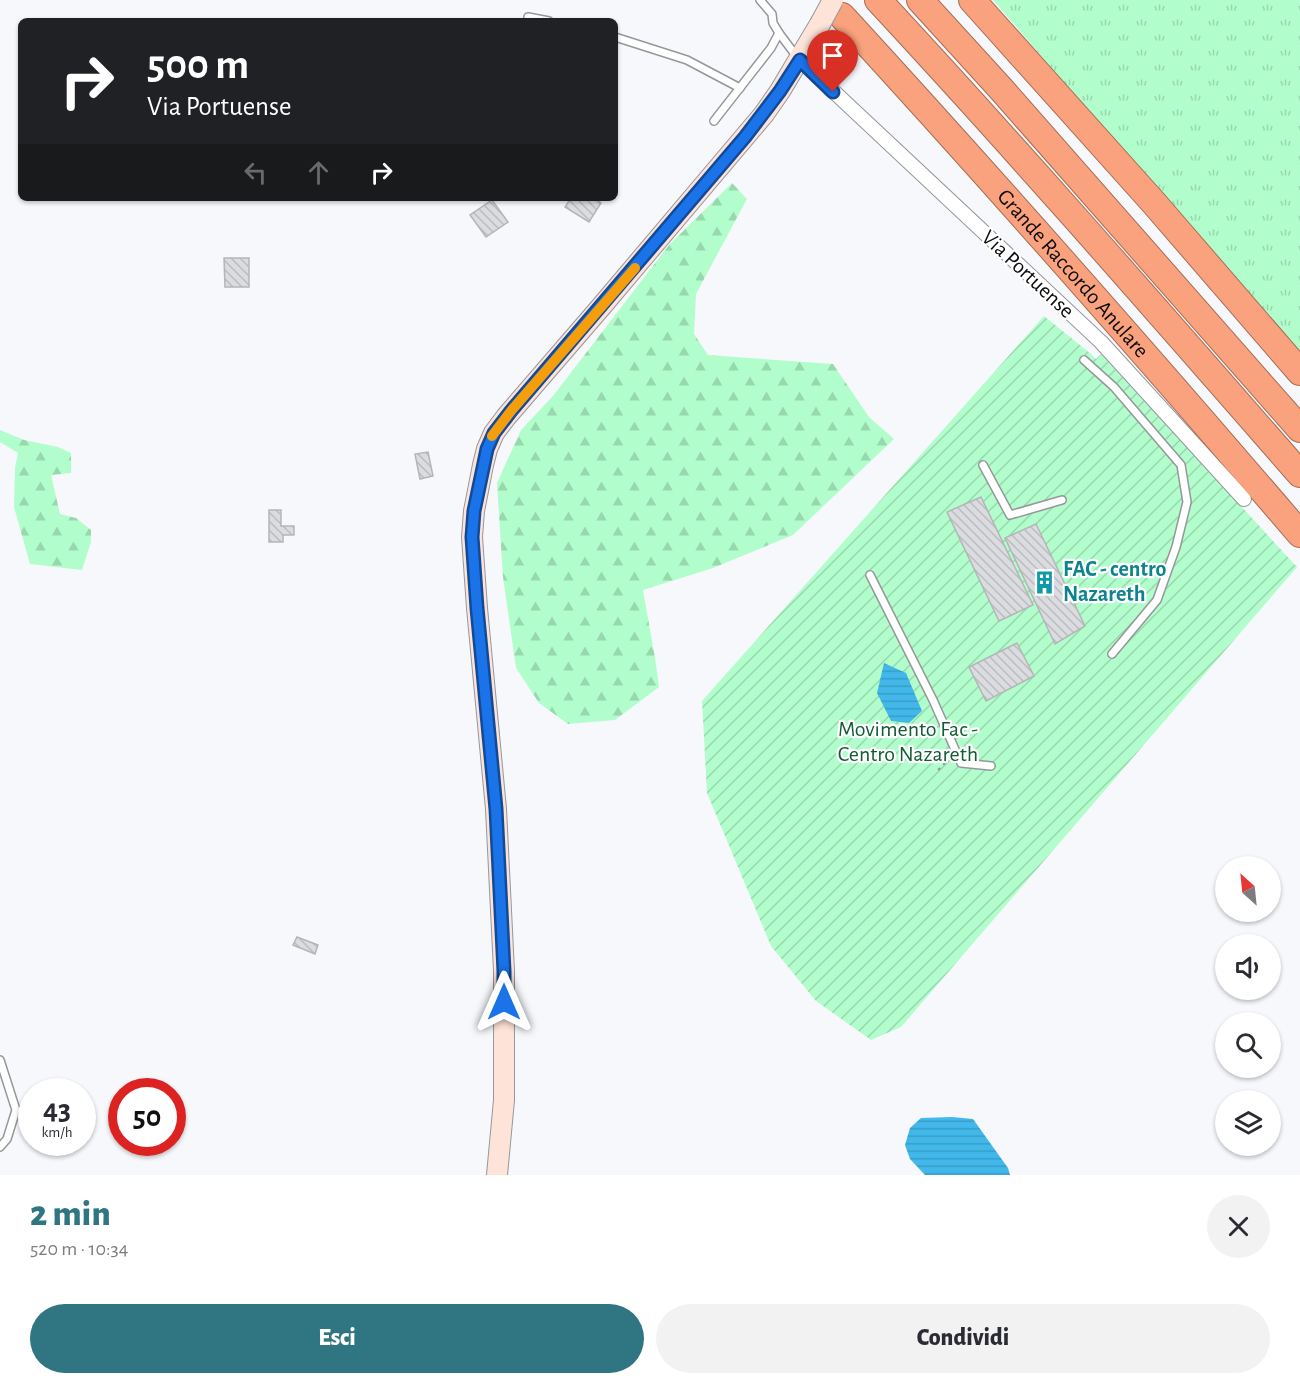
<!DOCTYPE html>
<html lang="it">
<head>
<meta charset="utf-8">
<style>
	body { margin:0; font-family:"Alegreya Sans",sans-serif; background:#f2f2f3; color:#2b2b33; height:100vh; display:flex; flex-direction:column; font-size:22px; white-space:nowrap }
	* { box-sizing:border-box; margin:0 }
	p { font-size:20px; color:#7c7c81 }
	.icon { flex:none; width:33px; height:33px; fill:none; stroke:currentColor; stroke-width:2; stroke-linecap:round; stroke-linejoin:round }
	.map { position:relative; height:1175px; overflow:hidden }
	.sheet { display:flex; flex-direction:column; background:#fff; flex:1 }
	.sheet>* { flex:none }
	.guide { position:absolute; left:18px; top:18px; width:600px; height:183px; border-radius:9px; box-shadow:0 2px 4px #0004; background:#202124; color:#fff; overflow:hidden }
	.needle { width:39px; rotate:333deg }
	.fabs { position:absolute; left:1215px; top:856px; display:grid; gap:12px }
	.fabs a { display:grid; place-items:center; width:66px; height:66px; border-radius:50%; background:#fff; box-shadow:0 2px 4px #0004; font-size:30px }
	.speed { position:absolute; left:18px; top:1078px; display:flex; gap:12px; font-size:30px; font-weight:700; text-align:center }
	.speed>* { display:grid; place-content:center; width:78px; height:78px; border-radius:50%; background:#fff; box-shadow:0 2px 4px #0004; line-height:1 }
	.speed small { font-size:15px; font-weight:400 }
	.speed .limit { border:9px solid #d22; background:#fff; color:#111 }
	.pin { position:absolute; display:grid; place-items:center; width:51px; height:51px; color:#fff; margin:-62px -26px; border-radius:50% 50% 50% 0; rotate:-45deg; box-shadow:0 0 6px #0007 }
	.pin .icon { rotate:45deg }
	.me { position:absolute; width:66px; margin:-33px; rotate:0deg; stroke-linejoin:round; filter:drop-shadow(0 0 4px #0008) }
	.turn { display:flex; align-items:center; gap:21px; height:126px; padding:0 30px; font-size:27px }
	.turn .icon { width:78px; height:78px; stroke-width:2.5 }
	.turn b { display:block; font-size:42px; line-height:51px }
	.lanes { display:flex; align-items:center; height:57px; padding:0 30px; background:#0003; justify-content:center; gap:30px; direction:ltr }
	.lanes .off { opacity:.35 }
	.round { display:grid; place-items:center; flex:none; width:63px; height:63px; border-radius:32px; background:#f2f2f3 }
	.summary { display:flex; align-items:center; justify-content:space-between; height:102px; padding:0 30px }
	h1 { font-size:36px; font-weight:800; line-height:45px; color:#2f7582 }
	.primary-button { display:flex; gap:12px; margin-top:auto; padding:12px 30px }
	.primary-button a { flex:1; height:69px; border-radius:36px; background:#2f7582; color:#fff; font-size:24px; font-weight:800; line-height:69px; text-align:center }
	.primary-button a+a { background:#f2f2f3; color:#2b2b33 }
	.map>svg:first-child { display:block }
	.forest { fill:url(#forest-firs) }
	.park { fill:url(#park-tufts) }
	.garden { fill:url(#garden-furrows) }
	.water { fill:url(#water-rules) }
	.building { fill:url(#building-back-hatch); stroke:#b4b5b9; stroke-width:1.5 }
	.lines { fill:none; stroke-linecap:round; stroke-linejoin:round }
	.lane-casing { stroke:#96979b; stroke-width:10 }
	.street-casing { stroke:#96979b; stroke-width:16 }
	.secondary-casing { stroke:#96979b; stroke-width:22 }
	.highway-casing { stroke:#a66e56; stroke-width:28 }
	.path { stroke:#929396; stroke-width:2; stroke-dasharray:3 4.5; stroke-linecap:butt }
	.lane { stroke:#fff; stroke-width:7 }
	.street { stroke:#fff; stroke-width:14 }
	.secondary { stroke:#fde3d8; stroke-width:20 }
	.highway { stroke:#f9a27d; stroke-width:26 }
	.secondary-bridge-casing { stroke:#96979b; stroke-width:22; stroke-linecap:butt }
	.secondary-bridge { stroke:#fde3d8; stroke-width:20 }
	.route-casing { stroke:#114b97; stroke-width:15 }
	.route { stroke:#1a73e8; stroke-width:10 }
	.slow { stroke:#f59e0b; stroke-width:10 }
	.labels { text-anchor:middle; dominant-baseline:central; stroke-width:4.5; stroke-linejoin:round; paint-order:stroke }
	.street-label { font-size:22px; fill:#0c0c0e; stroke:#fff }
	.culture-label { font-size:22px; font-weight:bold; fill:#0d838f; stroke:#fff; text-anchor:start }
	.park-label { font-size:22px; fill:#135b35; stroke:#fff }
</style>
</head>
<body>
<div class="map">
<svg width="1300" height="1175" viewBox="0 0 1300 1175">
	<defs>
		<pattern id="forest-firs" width="22" height="20" patternUnits="userSpaceOnUse" patternTransform="scale(1.5)"><rect width="22" height="20" fill="#b2fdcc"/><path d="M5 1l3.5 6h-7zM16 11l3.5 6h-7z" fill="#98d8ae"/></pattern>
		<pattern id="park-tufts" width="24" height="20" patternUnits="userSpaceOnUse" patternTransform="scale(1.5)"><rect width="24" height="20" fill="#b2fdcc"/><path d="M3 7l-1-3M5 7V3M7 7l1-3M15 17l-1-3M17 17v-4M19 17l1-3" fill="none" stroke="#98d8ae"/></pattern>
		<pattern id="garden-furrows" width="10" height="10" patternUnits="userSpaceOnUse" patternTransform="scale(1.5)"><rect width="10" height="10" fill="#b2fdcc"/><path d="M-1 1l2-2M0 10L10 0M9 11l2-2" fill="none" stroke="#98d8ae"/></pattern>
		<pattern id="water-rules" width="6" height="5" patternUnits="userSpaceOnUse" patternTransform="scale(1.5)"><rect width="6" height="5" fill="#41b8e9"/><path d="M0 2.5h6" fill="none" stroke="#389dc7"/></pattern>
		<pattern id="building-back-hatch" width="6" height="6" patternUnits="userSpaceOnUse" patternTransform="scale(1.5)"><rect width="6" height="6" fill="#dbdce0"/><path d="M-1 5l2 2M0 0l6 6M5-1l2 2" fill="none" stroke="#bbbcbf"/></pattern>
	</defs>
	<rect width="100%" height="100%" fill="#f7f8fc"/>
	<!-- forest -->
	<g class="forest">
		<polygon points="732,183 747,199 696,294 694,334 708,355 833,364 869,417 894,439 793,535 713,568 643,590 655,658 659,687 615,720 568,724 539,703 516,668 503,577 497,483 521,430 553,396 669,245"/>
		<polygon points="0,430 24,440 58,447 71,453 71,473 51,475 60,514 76,518 91,530 91,542 82,570 30,564 14,507 15,468 18,453 0,442"/>
	</g>
	<!-- park -->
	<polygon class="park" points="993,0 1300,0 1300,356"/>
	<!-- garden -->
	<polygon class="garden" points="1044,316 1091,354 1096,359 1101,354 1297,567 901,1027 871,1040 816,1001 771,946 707,793 702,701"/>
	<!-- water -->
	<g class="water">
		<polygon points="884,663 906,673 922,711 909,723 891,721 877,693"/>
		<polygon points="952,1117 973,1119 1008,1168 1010,1175 925,1175 910,1159 905,1145 910,1128 921,1118"/>
	</g>
	<!-- building -->
	<g class="building">
		<polygon points="571,198 593,198 601,203 589,222 565,207"/>
		<polygon points="492,200 508,222 486,237 470,215"/>
		<polygon points="224,258 249,258 249,287 225,287"/>
		<polygon points="428,452 433,476 420,479 415,454"/>
		<polygon points="981,497 1033,605 999,621 947,512"/>
		<polygon points="269,510 281,510 281,526 294,526 294,535 283,535 283,542 269,542"/>
		<polygon points="1036,524 1085,626 1055,644 1005,538"/>
		<polygon points="1017,643 1034,676 986,701 969,667"/>
		<polygon points="297,937 318,945 315,954 293,945"/>
	</g>
	<g class="lines">
		<defs>
			<g id="lane">
				<polyline points="760,0 772,14 773,23 779,33 797,57"/>
				<polyline points="528,17 549,21"/>
				<polyline points="615,37 687,60 740,88"/>
				<polyline points="714,121 771,48 779,33"/>
				<polyline points="1084,360 1114,387 1181,465 1187,502 1176,547 1157,600 1112,654"/>
				<polyline points="983,465 1010,515 1062,500"/>
				<polyline points="870,575 933,700 961,763 991,766"/>
				<polyline points="0,1060 16,1110 7,1139 0,1147"/>
			</g>
			<polyline id="street" points="800,60 1101,342 1244,499"/>
			<polyline id="secondary" points="497,1175 504,1100 504,971 496,809 477,608 472,537 474,511 483,465 487,449 494,433 506,417 600,308 764,114 780,91 820,24"/>
			<g id="highway">
				<path d="M878,0c144,155 283,315 422,474"/>
				<polyline points="920,0 1002,90 1300,429"/>
				<polyline points="972,0 1154,203 1300,372"/>
				<path id="s1" d="M842,16c156,170 308,343 458,518"/>
			</g>
		</defs>
		<!-- lane casing -->
		<use href="#lane" class="lane-casing"/>
		<!-- street casing -->
		<use href="#street" class="street-casing"/>
		<!-- secondary casing -->
		<use href="#secondary" class="secondary-casing"/>
		<!-- highway casing -->
		<use href="#highway" class="highway-casing"/>
		<!-- path -->
		<polyline class="path" points="938,770 948,760"/>
		<!-- lane -->
		<use href="#lane" class="lane"/>
		<!-- street -->
		<use href="#street" class="street"/>
		<!-- secondary -->
		<use href="#secondary" class="secondary"/>
		<!-- highway -->
		<use href="#highway" class="highway"/>
		<defs>
			<polyline id="secondary-bridge" points="820,24 833,0"/>
		</defs>
		<!-- secondary-bridge casing -->
		<use href="#secondary-bridge" class="secondary-bridge-casing"/>
		<!-- secondary-bridge -->
		<use href="#secondary-bridge" class="secondary-bridge"/>
	</g>
	<g class="lines">
		<defs>
			<polyline id="route" points="504,1002 504,971 496,809 477,608 472,537 474,511 487,449 494,433 511,411 745,137 780,91 800,60 833,92"/>
		</defs>
		<!-- route casing -->
		<use href="#route" class="route-casing"/>
		<!-- route -->
		<use href="#route" class="route"/>
		<!-- slow -->
		<polyline class="slow" points="492,436 511,411 635,268"/>
	</g>
	<!-- icons -->
	<defs>
		<symbol id="building-bare" viewBox="-9 -9 18 18"><path d="M-4-6H4V6H1V3H-1V6H-4ZM-2.5-4.3h1.7v1.8h-1.7ZM.8-4.3h1.7v1.8H.8ZM-2.5-1h1.7V.8h-1.7ZM.8-1h1.7V.8H.8Z" fill="#0f9aa8" stroke="#fff" stroke-width="2.5" paint-order="stroke"/></symbol>
	</defs>
	<g fill-rule="evenodd">
		<use href="#building-bare" x="1028" y="566" width="33" height="33"/>
	</g>
	<g class="labels">
		<!-- street labels -->
		<g class="street-label">
			<text transform="translate(1028 274) rotate(43)">Via Portuense</text>
			<text stroke="none"><textPath href="#s1" startOffset="346">Grande Raccordo Anulare</textPath></text>
		</g>
		<!-- culture labels -->
		<g class="culture-label">
			<text x="1063" y="569">FAC - centro<tspan x="1063" dy="25">Nazareth</tspan></text>
		</g>
		<!-- park labels -->
		<g class="park-label">
			<text x="908" y="729">Movimento Fac -<tspan x="908" dy="25">Centro Nazareth</tspan></text>
		</g>
	</g>
</svg>
<div class="fabs">
<a><svg class="needle" viewBox="-14 -14 28 28"><path d="M0-13l5 13h-10z" fill="#e53935"/><path d="M0 13l5-13h-10z" fill="#7c7c81"/></svg></a>
<a><svg class="icon" aria-label="sound" viewBox="0 0 24 24"><path d="M4 9h4l5-4v14l-5-4H4zM17 9q2 3 0 6"/></svg></a>
<a><svg class="icon" aria-label="search" viewBox="0 0 24 24"><circle cx="10" cy="10" r="6"/><path d="M15 15l6 6"/></svg></a>
<a><svg class="icon" aria-label="layers" viewBox="0 0 24 24"><path d="M12 4l9 5-9 5-9-5zM3 14l9 5 9-5"/></svg></a>
</div>
<div class="speed"><div>43<small>km/h</small></div><div class="limit">50</div></div>
<div class="pin" style="left:833px;top:92px;background:#d93025"><svg class="icon" aria-label="arrive" viewBox="0 0 24 24"><path d="M6 21V4h12l-3 4 3 4H6"/></svg></div>
<svg class="me" style="left:504px;top:1002px" viewBox="-20 -20 40 40"><path d="M0-17L14 15 0 8-14 15z" fill="#1a73e8" stroke="#fff" stroke-width="4"/></svg>
<div class="guide">
<div class="turn"><svg class="icon" aria-label="right" viewBox="0 0 24 24"><path d="M7 20v-9h11M14 6l5 5-5 5"/></svg><div><b>500 m</b>Via Portuense</div></div>
<div class="lanes"><svg class="icon off" aria-label="left" viewBox="0 0 24 24"><path d="M17 20v-9H6M10 6l-5 5 5 5"/></svg><svg class="icon off" aria-label="ahead" viewBox="0 0 24 24"><path d="M12 20V5M6 11l6-6 6 6"/></svg><svg class="icon" aria-label="right" viewBox="0 0 24 24"><path d="M7 20v-9h11M14 6l5 5-5 5"/></svg></div>
</div>
</div>
<section class="sheet">
<div class="summary"><div><h1>2 min</h1><p>520 m · 10:34</p></div><a class="round"><svg class="icon" aria-label="close" viewBox="0 0 24 24"><path d="M6 6l12 12M18 6L6 18"/></svg></a></div>
<div class="primary-button"><a>Esci</a><a>Condividi</a></div>
</section>
</body>
</html>
